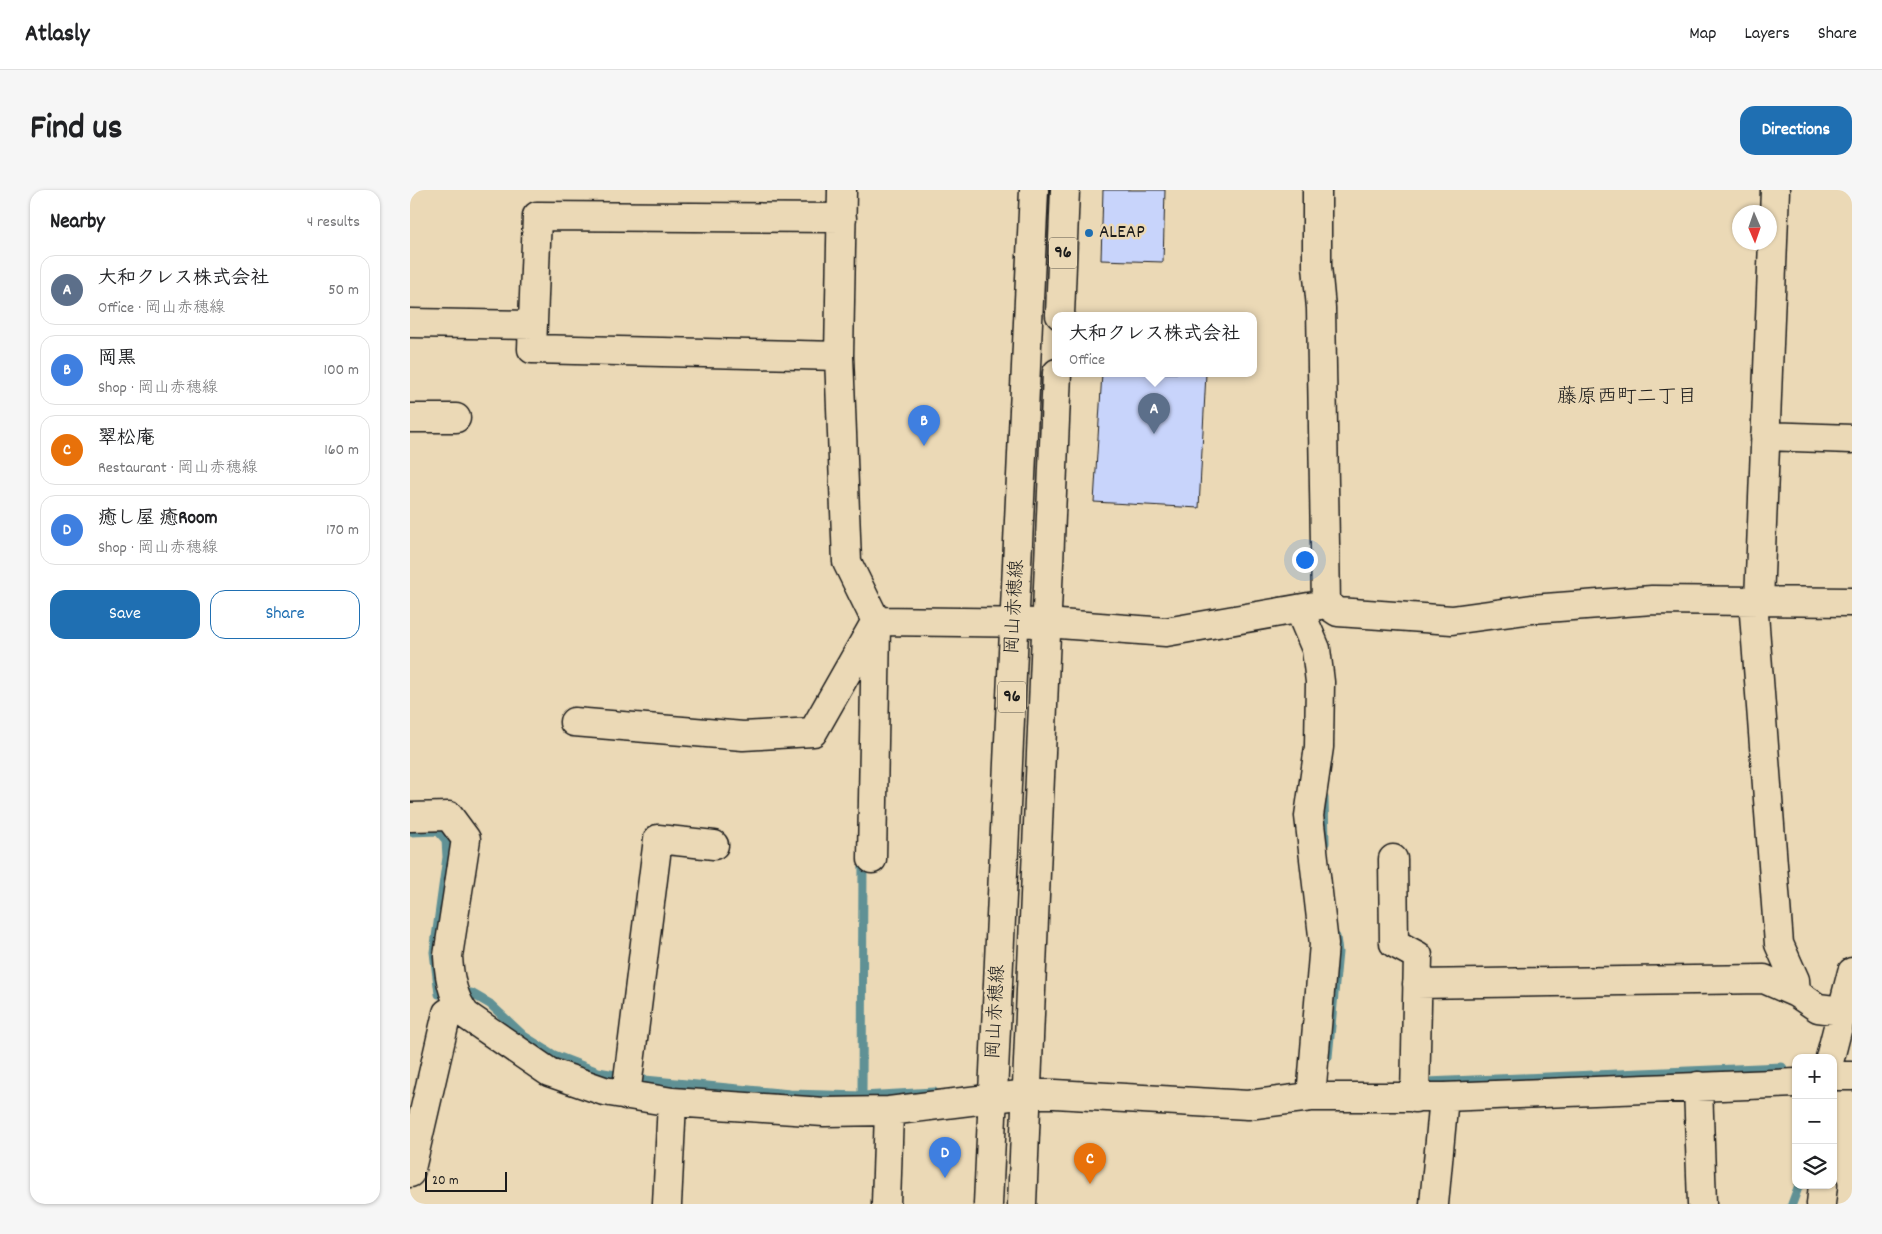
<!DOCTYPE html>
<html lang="en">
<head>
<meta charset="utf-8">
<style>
  :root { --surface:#fff; --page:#f6f6f6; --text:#202124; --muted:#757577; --line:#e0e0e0; --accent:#1f6fb2 }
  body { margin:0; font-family:Dekko,"Klee One",sans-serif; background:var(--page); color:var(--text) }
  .controls { position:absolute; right:15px; bottom:15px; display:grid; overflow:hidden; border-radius:10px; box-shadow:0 1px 4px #0004 }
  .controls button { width:45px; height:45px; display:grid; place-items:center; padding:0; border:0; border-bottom:1px solid var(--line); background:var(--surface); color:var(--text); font:25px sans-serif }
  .compass { position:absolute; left:1322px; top:15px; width:45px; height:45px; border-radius:50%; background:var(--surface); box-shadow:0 1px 4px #0004; rotate:178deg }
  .scale { position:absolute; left:15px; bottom:12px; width:82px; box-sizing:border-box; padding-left:5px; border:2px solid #1c1c1c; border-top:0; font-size:14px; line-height:18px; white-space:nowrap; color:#1c1c1c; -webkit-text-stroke:4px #ebd9b6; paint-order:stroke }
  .you { position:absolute; left:894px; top:369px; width:18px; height:18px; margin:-12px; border:4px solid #fff; border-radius:50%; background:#1a73e8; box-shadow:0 0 0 8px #1a73e833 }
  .badge { display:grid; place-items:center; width:32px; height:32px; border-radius:50%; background:var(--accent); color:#fff; font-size:16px; font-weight:700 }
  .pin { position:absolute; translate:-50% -41px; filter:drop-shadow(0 1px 2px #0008) }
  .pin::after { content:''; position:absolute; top:26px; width:18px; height:15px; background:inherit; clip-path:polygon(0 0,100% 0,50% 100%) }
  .popup { position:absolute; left:642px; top:122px; width:205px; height:65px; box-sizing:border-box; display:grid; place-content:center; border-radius:10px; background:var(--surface); filter:drop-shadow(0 1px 4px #0005); font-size:16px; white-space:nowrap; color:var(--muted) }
  .popup b { font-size:19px; color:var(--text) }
  .popup::after { content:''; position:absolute; left:50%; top:100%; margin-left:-10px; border:10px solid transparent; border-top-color:var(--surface) }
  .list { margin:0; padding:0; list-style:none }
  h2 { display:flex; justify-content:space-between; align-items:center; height:65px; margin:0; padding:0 20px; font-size:21px }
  h2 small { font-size:16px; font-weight:400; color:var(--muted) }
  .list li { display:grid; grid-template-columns:32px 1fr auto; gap:15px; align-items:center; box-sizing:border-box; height:70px; margin:0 10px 10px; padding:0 10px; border:1px solid var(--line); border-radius:15px }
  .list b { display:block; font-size:19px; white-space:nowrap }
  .list p { margin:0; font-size:16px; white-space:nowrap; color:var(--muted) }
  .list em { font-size:16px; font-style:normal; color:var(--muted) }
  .actions { display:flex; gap:10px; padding:15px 20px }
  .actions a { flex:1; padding:11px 0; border:1px solid var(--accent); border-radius:15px; text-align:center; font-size:18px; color:var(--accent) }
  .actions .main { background:var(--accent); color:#fff }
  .icon { flex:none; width:28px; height:28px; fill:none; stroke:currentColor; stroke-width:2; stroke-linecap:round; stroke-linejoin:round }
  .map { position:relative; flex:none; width:1442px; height:1014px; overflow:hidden; border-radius:15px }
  header { display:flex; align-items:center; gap:30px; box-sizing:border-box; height:70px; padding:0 25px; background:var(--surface); border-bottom:1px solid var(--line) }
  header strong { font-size:24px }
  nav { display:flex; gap:28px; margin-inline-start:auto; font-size:18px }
  .intro { display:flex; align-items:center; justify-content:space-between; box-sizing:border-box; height:120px; padding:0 30px }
  h1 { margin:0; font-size:35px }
  .button { padding:12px 22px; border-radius:15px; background:var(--accent); color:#fff; font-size:18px; font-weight:700 }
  main { display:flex; gap:30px; padding:0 30px }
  aside { flex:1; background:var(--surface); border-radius:15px; box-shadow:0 1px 4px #0004 }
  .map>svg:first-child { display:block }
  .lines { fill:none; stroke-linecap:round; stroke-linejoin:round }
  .stream { stroke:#609195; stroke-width:9 }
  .building { fill:#c8d4fb; stroke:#1c1c1c }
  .minor-casing { stroke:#1c1c1c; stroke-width:31 }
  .major-casing { stroke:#1c1c1c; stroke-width:31 }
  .minor { stroke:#ebd9b6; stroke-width:28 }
  .major { stroke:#ebd9b6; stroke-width:28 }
  .poi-dot { fill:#1f6fb2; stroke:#ebd9b6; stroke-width:2 }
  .labels { text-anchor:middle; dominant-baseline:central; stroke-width:5; stroke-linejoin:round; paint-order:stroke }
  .shield { fill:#ebd9b6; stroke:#5a554a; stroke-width:1 }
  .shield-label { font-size:18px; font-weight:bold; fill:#1c1c1c }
  .poi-label { font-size:19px; fill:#1c1c1c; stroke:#ebd9b6; text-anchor:start }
  .street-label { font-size:19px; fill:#1c1c1c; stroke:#ebd9b6 }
  .neighbourhood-label { font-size:20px; fill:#1c1c1c; stroke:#ebd9b6 }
</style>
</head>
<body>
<header>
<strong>Atlasly</strong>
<nav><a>Map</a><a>Layers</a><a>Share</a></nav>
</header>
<div class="intro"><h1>Find us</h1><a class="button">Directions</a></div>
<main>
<aside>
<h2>Nearby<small>4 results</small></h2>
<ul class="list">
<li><span class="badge" style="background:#5c6f8a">A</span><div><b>大和クレス株式会社</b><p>Office · 岡山赤穂線</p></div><em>50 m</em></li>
<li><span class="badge" style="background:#3f7fe0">B</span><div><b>岡黒</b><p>Shop · 岡山赤穂線</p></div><em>100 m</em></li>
<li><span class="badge" style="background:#e8710a">C</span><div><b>翠松庵</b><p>Restaurant · 岡山赤穂線</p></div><em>160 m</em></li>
<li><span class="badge" style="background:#3f7fe0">D</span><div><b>癒し屋 癒Room</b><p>Shop · 岡山赤穂線</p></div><em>170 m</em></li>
</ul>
<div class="actions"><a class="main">Save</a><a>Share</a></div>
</aside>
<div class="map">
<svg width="1442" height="1014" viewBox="0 0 1442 1014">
  <rect width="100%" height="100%" fill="#ebd9b6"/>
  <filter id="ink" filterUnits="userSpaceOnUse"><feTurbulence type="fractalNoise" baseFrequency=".02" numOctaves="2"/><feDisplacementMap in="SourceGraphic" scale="10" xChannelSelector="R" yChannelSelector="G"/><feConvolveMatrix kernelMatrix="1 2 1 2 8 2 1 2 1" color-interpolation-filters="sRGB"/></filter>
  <g filter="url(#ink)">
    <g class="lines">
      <!-- stream -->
      <path class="stream" d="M914,608L915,653
        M0,642L28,641L36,650L37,667L24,762L29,804L61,803L80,814L114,846L144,865L188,882L235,890L380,904L452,906L524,902
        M918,867L928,762L926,747
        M1017,892L1372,877L1380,888
        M452,906L453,668
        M1382,1014L1389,995"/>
    </g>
    <!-- building -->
    <path class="building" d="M693,0H755L753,72L691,70Z
      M692,183H796L789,318L684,312Z"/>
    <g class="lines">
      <!-- minor casing -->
      <g class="minor-casing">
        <path id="minor" d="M432,0L429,166L437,372L466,431L636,433L756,442L916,414L928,422L1042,430L1122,419L1242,410L1442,412
          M907,0V76L911,118L916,414
          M0,133L123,135
          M429,166L122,159L127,26L432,28
          M0,228H46
          M1355,246L1442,249
          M1343,411L1369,754L1385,790L1386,803
          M1349,411L1365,0
          M889,419L906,459L910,492L909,557L899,626L914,754L901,907
          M164,532L333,546L403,542L466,431
          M0,627L39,626L56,649L38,766C39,787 43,809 56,825L139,882L194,901L262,912L414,922L479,921L617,904H645L838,915L901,907H1034L1386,893
          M462,669L466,435
          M983,669L984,753L1008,766L1005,908
          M1007,794L1354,789L1386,803L1408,818L1432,821
          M1420,868L1442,782
          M1423,886H1442
          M1288,896L1292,1014
          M216,905L248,649L304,655
          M0,983L37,823L49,816
          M257,1014L262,912
          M476,1014L479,921
          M1024,1014L1034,907
          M1411,1014L1413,995"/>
      </g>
      <!-- major casing -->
      <g class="major-casing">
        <path id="major" d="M650,125L655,0
          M578,1014L624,0
          M612,1014L647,183"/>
      </g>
      <!-- minor -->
      <use href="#minor" class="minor"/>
      <!-- major -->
      <use href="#major" class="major"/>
    </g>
  </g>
  <!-- markers -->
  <circle class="poi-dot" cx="679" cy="43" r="5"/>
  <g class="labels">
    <!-- shield labels -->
    <g class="shield">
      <rect x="639" y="47.5" width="28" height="31" rx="4"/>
      <rect x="588" y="491.5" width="28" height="31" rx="4"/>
    </g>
    <g class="shield-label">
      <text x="653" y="63">96</text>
      <text x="602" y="507">96</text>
    </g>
    <!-- poi labels -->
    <g class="poi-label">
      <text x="689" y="43">ALEAP</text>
    </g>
    <!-- street labels -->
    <g class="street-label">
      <text transform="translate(606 417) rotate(-87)">岡山赤穂線</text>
      <text transform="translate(587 822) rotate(-87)">岡山赤穂線</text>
    </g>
    <!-- neighbourhood labels -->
    <g class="neighbourhood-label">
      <text x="1217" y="208">藤原西町二丁目</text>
    </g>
  </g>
</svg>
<div class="controls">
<button>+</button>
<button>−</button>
<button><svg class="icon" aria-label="layers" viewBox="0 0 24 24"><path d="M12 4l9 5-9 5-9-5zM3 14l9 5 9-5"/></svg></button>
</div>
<svg class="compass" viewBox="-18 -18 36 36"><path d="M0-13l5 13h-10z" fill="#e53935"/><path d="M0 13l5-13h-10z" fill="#757577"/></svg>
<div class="scale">20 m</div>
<div class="you"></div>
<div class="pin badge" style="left:744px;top:244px;background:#5c6f8a">A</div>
<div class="popup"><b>大和クレス株式会社</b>Office</div>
<div class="pin badge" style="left:514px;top:256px;background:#3f7fe0">B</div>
<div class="pin badge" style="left:680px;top:994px;background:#e8710a">C</div>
<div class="pin badge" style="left:535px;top:988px;background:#3f7fe0">D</div>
</div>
</main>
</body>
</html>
